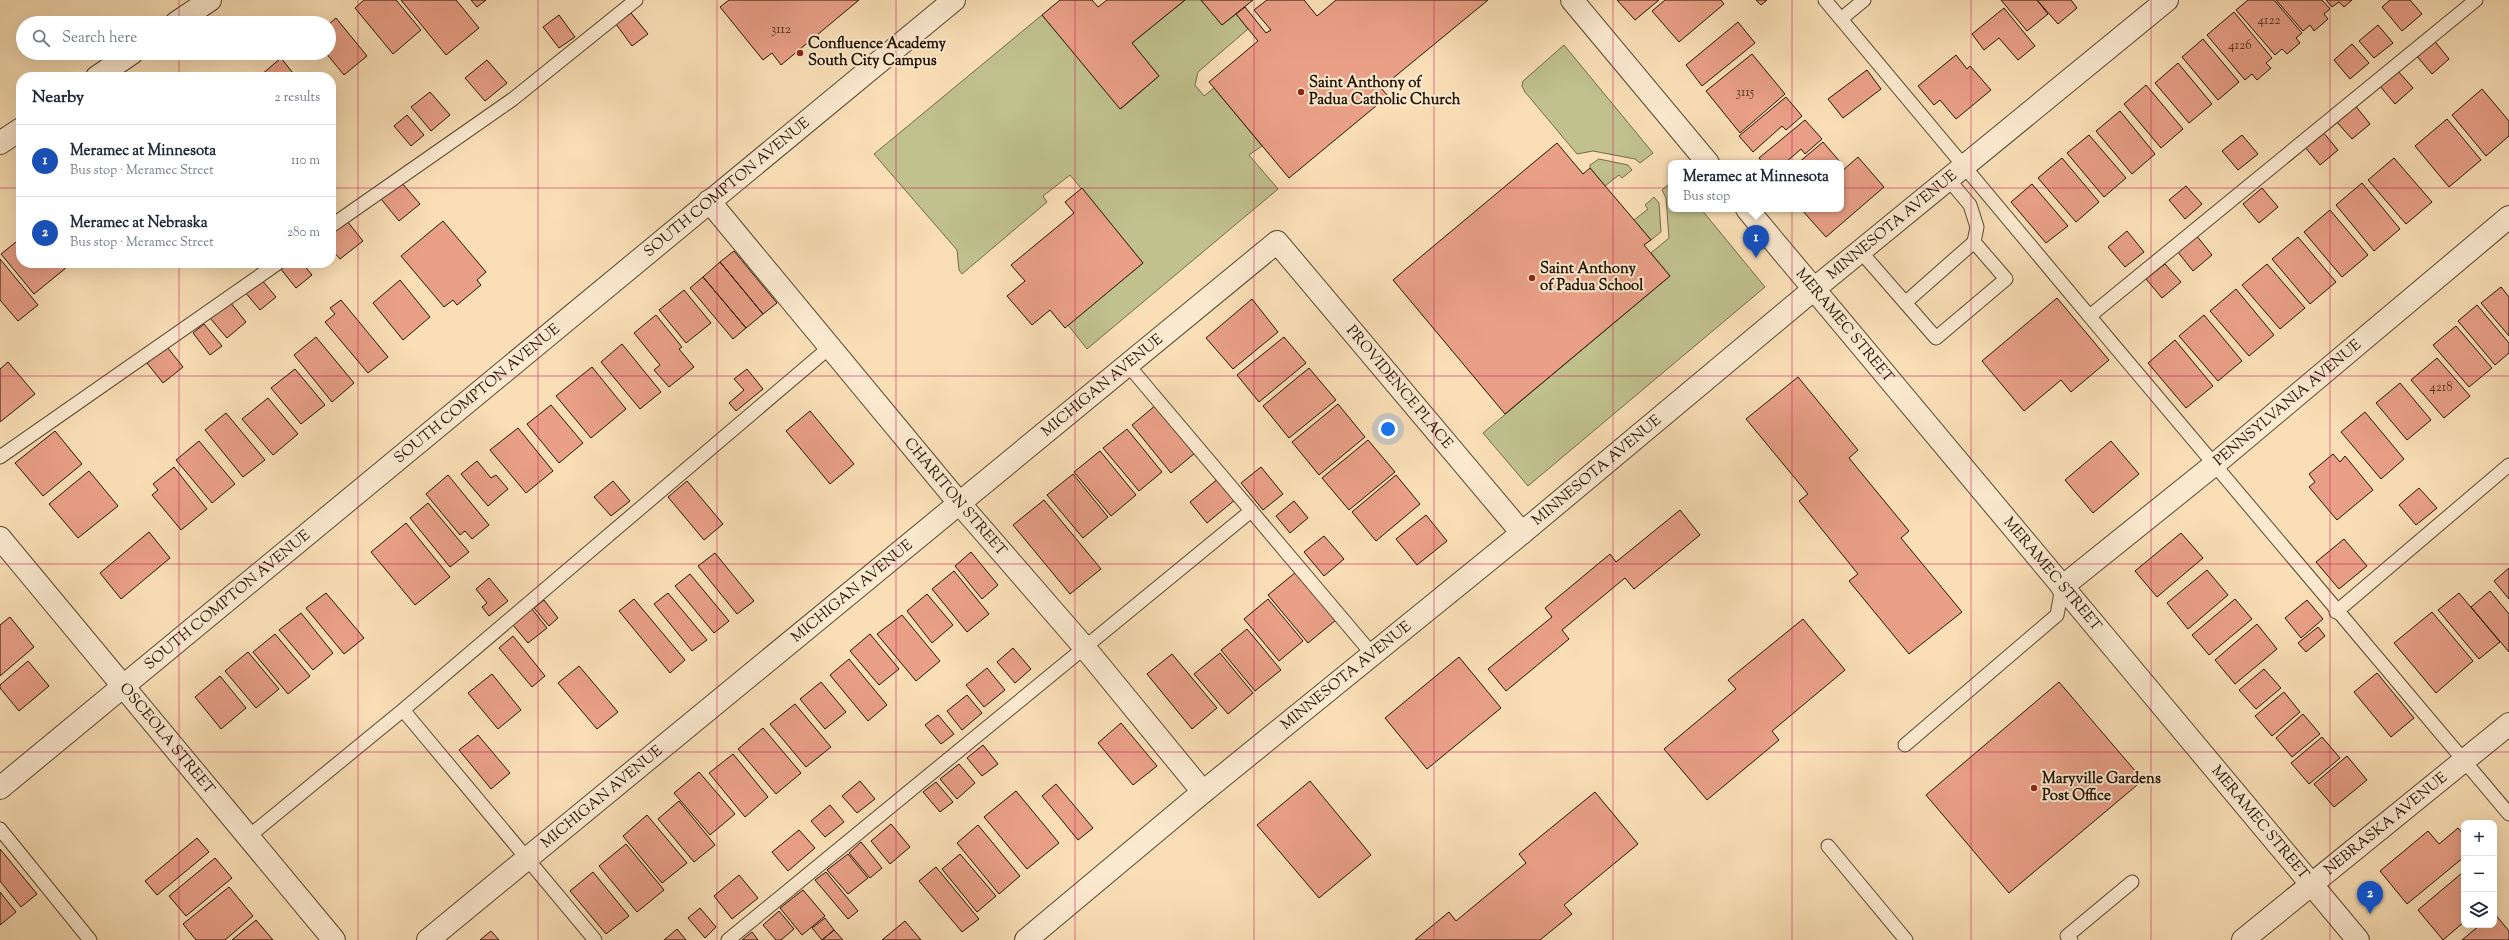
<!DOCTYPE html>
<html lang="en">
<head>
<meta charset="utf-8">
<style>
  :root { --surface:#fff; --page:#f6f6f7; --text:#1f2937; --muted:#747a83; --line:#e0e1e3; --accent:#8f2418 }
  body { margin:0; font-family:"Sorts Mill Goudy",serif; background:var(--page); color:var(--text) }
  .controls { position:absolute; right:12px; bottom:12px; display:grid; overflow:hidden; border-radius:8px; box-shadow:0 4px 16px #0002 }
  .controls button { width:36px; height:36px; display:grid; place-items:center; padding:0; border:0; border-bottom:1px solid var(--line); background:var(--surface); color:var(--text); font:20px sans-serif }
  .you { position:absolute; left:1388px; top:429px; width:14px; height:14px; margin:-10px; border:3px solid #fff; border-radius:50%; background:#1a73e8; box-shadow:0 0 0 6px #1a73e833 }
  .badge { display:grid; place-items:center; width:26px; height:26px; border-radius:50%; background:var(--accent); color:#fff; font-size:13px; font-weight:700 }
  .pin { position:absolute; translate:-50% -33px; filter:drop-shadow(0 1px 2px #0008) }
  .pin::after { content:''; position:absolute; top:21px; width:14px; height:12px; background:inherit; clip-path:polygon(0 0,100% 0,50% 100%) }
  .popup { position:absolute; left:1668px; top:160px; width:176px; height:52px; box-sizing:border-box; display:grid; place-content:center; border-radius:8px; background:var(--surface); filter:drop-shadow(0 1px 3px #0005); font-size:13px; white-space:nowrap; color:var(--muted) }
  .popup b { font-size:15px; color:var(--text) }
  .popup::after { content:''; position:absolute; left:50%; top:100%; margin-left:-8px; border:8px solid transparent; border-top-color:var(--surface) }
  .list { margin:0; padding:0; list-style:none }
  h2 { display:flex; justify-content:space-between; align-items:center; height:52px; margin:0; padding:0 16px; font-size:17px }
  h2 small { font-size:13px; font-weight:400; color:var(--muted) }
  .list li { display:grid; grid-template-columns:26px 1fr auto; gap:12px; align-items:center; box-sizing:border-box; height:72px; padding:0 16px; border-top:1px solid var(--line) }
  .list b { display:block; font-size:15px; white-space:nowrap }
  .list p { margin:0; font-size:13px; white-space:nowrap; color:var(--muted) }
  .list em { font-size:13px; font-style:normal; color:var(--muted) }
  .icon { flex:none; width:22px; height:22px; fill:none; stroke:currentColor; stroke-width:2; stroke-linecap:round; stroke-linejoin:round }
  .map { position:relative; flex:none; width:2509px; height:940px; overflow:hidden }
  .search { position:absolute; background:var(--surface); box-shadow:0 4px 16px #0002; left:16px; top:16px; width:320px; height:44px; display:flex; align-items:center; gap:10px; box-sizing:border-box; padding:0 14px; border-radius:22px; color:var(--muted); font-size:15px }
  .panel { position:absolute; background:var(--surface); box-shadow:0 4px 16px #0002; left:16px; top:72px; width:320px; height:196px; border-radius:16px }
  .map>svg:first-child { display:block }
  .green { fill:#c0c18d; stroke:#726b49 }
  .building { fill:#e9a087; stroke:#231505 }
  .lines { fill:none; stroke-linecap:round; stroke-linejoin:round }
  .service-casing { stroke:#594831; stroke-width:15 }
  .minor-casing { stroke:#594831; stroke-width:24 }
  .tertiary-casing { stroke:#594831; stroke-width:24 }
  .service { stroke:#fcead0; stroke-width:13 }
  .minor { stroke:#fcead0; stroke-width:22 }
  .tertiary { stroke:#fcead0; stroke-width:22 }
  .grid { fill:none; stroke:#c2185b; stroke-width:1; stroke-opacity:0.55 }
  .poi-dot { fill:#8f2418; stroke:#fcead0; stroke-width:1.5 }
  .labels { text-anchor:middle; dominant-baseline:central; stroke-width:4; stroke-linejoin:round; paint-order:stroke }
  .number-label { font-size:13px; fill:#543826 }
  .poi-label { font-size:15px; font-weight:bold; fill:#231505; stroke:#fcead0; text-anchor:start }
  .street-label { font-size:15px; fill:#231505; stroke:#fcead0 }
</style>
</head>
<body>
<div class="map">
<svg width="2509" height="940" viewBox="0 0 2509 940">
  <rect width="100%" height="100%" fill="#fadfb6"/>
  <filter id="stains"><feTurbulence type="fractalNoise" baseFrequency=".005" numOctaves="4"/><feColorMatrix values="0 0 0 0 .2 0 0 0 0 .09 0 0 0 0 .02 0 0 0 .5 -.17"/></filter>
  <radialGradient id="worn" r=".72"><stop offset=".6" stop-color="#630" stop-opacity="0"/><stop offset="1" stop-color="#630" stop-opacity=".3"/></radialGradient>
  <!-- green -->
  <path class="green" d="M1185,0H1201L1222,25L1236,14L1248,29L1198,72L1195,85L1204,96L1214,88L1262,146L1249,155L1278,189L1087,349L1068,325L1143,263L1070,175L1043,196L1047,202L962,274L959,270L957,250L874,154L1042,15L1121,109L1159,76L1132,43Z
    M1564,45L1653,153L1640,163L1635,159L1593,151L1577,154L1525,92L1522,86L1523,81Z
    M1599,159L1628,165L1632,170L1622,178L1619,175L1605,186L1590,168V165Z
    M1671,182V209H1701L1765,287L1528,486L1483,433L1670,276L1651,253L1669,238L1666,198L1662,190Z
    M1654,197L1659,203L1661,232L1651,240L1634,220L1648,209L1645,205Z"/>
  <!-- building -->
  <path class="building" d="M364,0H396L421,30L393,54L355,8Z
    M401,0H456L479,28L446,55Z
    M471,0H486L477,7Z
    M729,0H859L781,65L772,53L763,60L720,7Z
    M1060,0H1092L1098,7L1107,0H1185L1132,43L1159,76L1120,109L1042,15Z
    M1201,0H1253L1222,25Z
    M1267,0H1304L1317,16L1336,0H1488L1381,88L1388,96L1289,178L1209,82L1258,41L1236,14L1245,7L1266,33L1271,30L1254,10Z
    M1617,0H1659L1635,20Z
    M1665,0H1721L1724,4L1679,42L1652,11Z
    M1756,0H1767L1761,5Z
    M2001,0H2037L2048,14L2027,31Z
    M2037,0H2071L2077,8L2058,24Z
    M2248,0H2274L2302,33L2296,38L2300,43L2287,54L2282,49L2275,55L2236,10Z
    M2276,0H2322L2330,9L2324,14L2328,19L2314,31L2310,25L2303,31Z
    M2326,0H2352L2344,7L2339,2L2332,7Z
    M2390,0H2410L2422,14L2402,31L2382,7Z
    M2004,8L2035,46L2018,60L1999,38L1984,50L1972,34Z
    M2234,12L2272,58L2266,63L2271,68L2257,80L2252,74L2245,80L2207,35Z
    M631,13L648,34L632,46L616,24Z
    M559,15L575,37L559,48L543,27Z
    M336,18L367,56L344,75L326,53H329V24Z
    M1738,22L1755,43L1702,86L1686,65Z
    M2378,25L2393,43L2374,58L2359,41Z
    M2203,39L2239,82L2218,100L2182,57Z
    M2433,39L2449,59L2432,74L2415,54Z
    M2352,44L2369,63L2350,79L2334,60Z
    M1752,54L1785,94L1740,133L1706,91Z
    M1956,55L1967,69L1970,66L1991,90L1956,119L1940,100L1934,105L1918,86Z
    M281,58L296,77H263L261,75Z
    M487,60L507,83L485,101L465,78Z
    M2178,63L2212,104L2189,123L2155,83Z
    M1867,70L1881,89L1843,118L1828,99Z
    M2397,70L2413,88L2395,104L2379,85Z
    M2146,85L2183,129L2161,148L2124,104Z
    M2482,89L2509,121V136L2486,156L2452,115Z
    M430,92L450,115L431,131L411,107Z
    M1786,97L1802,116L1786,130L1782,126L1753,152L1739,136Z
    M2354,104L2370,124L2352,139L2335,120Z
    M2120,111L2155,154L2132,174L2096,131Z
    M407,115L424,135L411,146L394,126Z
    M2447,119L2481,160L2449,187L2415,146Z
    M1805,120L1822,139L1805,154L1801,149L1785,163H1763L1759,158Z
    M2322,131L2338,150L2320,165L2304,146Z
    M2089,135L2126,178L2104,197L2067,153Z
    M2242,135L2258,154L2238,170L2222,151Z
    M1823,142L1841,163H1798Z
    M1557,143L1583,174L1590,168L1651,240L1644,245L1670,276L1505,414L1393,280Z
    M1858,157L1884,187L1826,237L1801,209H1841V172Z
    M2062,158L2099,202L2076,222L2038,178Z
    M2394,158L2432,202L2406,224L2368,180Z
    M401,182L420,204L399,221L381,199Z
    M2362,183L2400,229L2374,251L2336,205Z
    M2032,184L2068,226L2046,243L2011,202Z
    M2186,186L2202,204L2185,219L2169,200Z
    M1082,188L1143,263L1065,328L1050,310L1032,325L1007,296L1025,281L1011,265L1074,213L1065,202Z
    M2262,188L2278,207L2259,223L2243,204Z
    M2330,210L2368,255L2342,277L2304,232Z
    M347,221L363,241L340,259L331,249V235Z
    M443,221L486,272L477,280L481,285L457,305L453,300L444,307L401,256Z
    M2127,231L2144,252L2125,267L2108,247Z
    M2196,235L2212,255L2193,271L2177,251Z
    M2298,237L2336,282L2310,304L2272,259Z
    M21,238V263H72L34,294L1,254Z
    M734,251L777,303L763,314L720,262Z
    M0,259L38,305L18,321L0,300Z
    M720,262L763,314L746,328L703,277Z
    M286,263H302L312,275L296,288L280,268Z
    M2165,264L2181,282L2162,298L2146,279Z
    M2267,264L2305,308L2280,329L2242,285Z
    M703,277L746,328L733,339L690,288Z
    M261,279L276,297L260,310L245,292Z
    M400,280L430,317L403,340L373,303Z
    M2501,287L2509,297V336L2481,303Z
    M2236,289L2274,335L2249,356L2210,311Z
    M684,290L711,323L686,343L659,310Z
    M2057,298L2109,360L2071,392L2061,380L2024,411L1982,361Z
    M1252,299L1278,332L1233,369L1206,338Z
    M341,300L388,357L368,373L325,322L335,314L330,308Z
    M230,302L246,322L227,338L210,318Z
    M2477,305L2509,343V353L2495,365L2458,321Z
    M656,315L682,347L679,349L694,367L669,387L654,370L660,365L634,333Z
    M2204,315L2242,361L2218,381L2179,336Z
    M204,324L222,346L210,355L193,333Z
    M2456,326L2492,368L2469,387L2433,345Z
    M316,337L354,383L332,402L294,355Z
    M1284,337L1306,363L1259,402L1237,375Z
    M2175,340L2213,386L2186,408L2148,363Z
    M622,344L661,392L640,409L601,362Z
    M167,347L183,367L163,383L147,363Z
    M2437,358L2470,396L2444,418L2411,380Z
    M8,362L35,394L0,422V369Z
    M592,367L626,409L591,438L556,396Z
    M1309,368L1336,400L1289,438L1263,406Z
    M295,369L325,405L301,424L271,388Z
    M747,369L763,389L736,411L729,403L744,390L734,379Z
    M1798,377L1858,450L1849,458L1909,531L1901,538L1962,612L1909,654L1849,581L1858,574L1799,501L1808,494L1746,419Z
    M2400,383L2431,420L2407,440L2376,403Z
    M268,398L298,434L273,455L242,419Z
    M1338,404L1365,437L1319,475L1292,442Z
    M551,405L583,443L559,463L527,424Z
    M1156,405L1195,453L1171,473L1132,425Z
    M810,411L854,464L830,484L786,431Z
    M2365,412L2404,459L2381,479L2341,432Z
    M226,413L265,460L243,477L205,430Z
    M518,428L553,471L526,493L490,450Z
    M1127,429L1162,472L1139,491L1103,448Z
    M55,431L82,464L43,496L15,463Z
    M1368,440L1395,472L1349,510L1322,478Z
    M199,441L235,484L212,503L176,460Z
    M2111,441L2139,474L2093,513L2065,480Z
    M1100,451L1136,495L1111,516L1074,472Z
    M2333,454L2340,462L2345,456L2373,490L2337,520L2309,487L2315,482L2309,474Z
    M477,461L491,478L496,475L508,489L488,506L461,474Z
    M174,467L207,509L181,530L152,495L158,490L153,484Z
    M1261,467L1283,494L1263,510L1241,483Z
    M89,471L118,506L78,538L49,504Z
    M1073,474L1108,517L1083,538L1047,495Z
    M448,475L489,525L472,539L465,531L460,535L426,494Z
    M1396,475L1420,504L1376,541L1352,512Z
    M1219,478L1236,499L1207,523L1190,502Z
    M613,481L630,501L611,516L594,497Z
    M687,481L723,524L704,540L668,497Z
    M2419,488L2437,508L2416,525L2399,505Z
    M1044,500L1101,569L1070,594L1013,525Z
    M1294,501L1308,518L1290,533L1276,516Z
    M428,503L469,552L450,567L410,518Z
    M1680,510L1700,535L1634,589L1625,578L1562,630L1569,639L1506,691L1488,669L1552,617L1545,608L1610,554L1616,562Z
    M1426,515L1447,541L1417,565L1396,539Z
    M406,523L450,577L415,605L371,552Z
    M149,532L170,558L121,599L100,573Z
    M2181,533L2203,558L2157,597L2135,571Z
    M1324,536L1344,559L1324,576L1304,552Z
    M2344,539L2367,566L2339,589L2316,562Z
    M971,552L998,585L982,599L955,566Z
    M715,553L754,601L737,614L698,566Z
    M2509,568V599L2494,581Z
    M2207,570L2228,595L2188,629L2167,603Z
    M954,571L989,614L967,632L932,589Z
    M1296,572L1336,620L1308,643L1268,595Z
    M690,574L729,621L714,633L675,586Z
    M489,578L508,601L489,616L482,607L487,603L476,589Z
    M2490,591L2509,614V652L2471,607Z
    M326,593L364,638L344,654L306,608Z
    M668,593L707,640L692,651L654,604Z
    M2459,593L2500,642L2479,659L2438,610Z
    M927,594L953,625L932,643L907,611Z
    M634,599L685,660L670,673L619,611Z
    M1268,599L1303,641L1279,661L1244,619Z
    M2235,599L2252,619L2209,655L2192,635Z
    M544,600L558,618L549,626L534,608Z
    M2307,600L2323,619L2301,638L2285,618Z
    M532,609L547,628L528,643L513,625Z
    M2432,612L2473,661L2436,693L2394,643Z
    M301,613L333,653L313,670L279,630Z
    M902,615L940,661L916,681L877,634Z
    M10,617L34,647L0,676V625Z
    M1803,619L1845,670L1772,731L1779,740L1707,800L1664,749L1736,689L1728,680Z
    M2257,624L2277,649L2235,684L2215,660Z
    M2318,627L2325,636L2306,652L2298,643Z
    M1247,629L1281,670L1255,691L1221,650Z
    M275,634L310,676L288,694L253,652Z
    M870,634L899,669L879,685L850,651Z
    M513,636L545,676L532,687L499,648Z
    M1013,648L1031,669L1015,683L997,662Z
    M248,652L279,689L256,708L225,671Z
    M1220,653L1253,693L1228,714L1194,674Z
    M1172,654L1217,708L1192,729L1147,674Z
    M1459,657L1501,708L1427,769L1385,718Z
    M849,659L887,705L868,721L830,675Z
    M28,661L49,686L19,711L0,688V685Z
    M579,666L618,712L597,729L558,683Z
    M987,668L1005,690L984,707L966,685Z
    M2264,669L2281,688L2256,709L2239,690Z
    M2377,673L2414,718L2391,737L2354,692Z
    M492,674L521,710L498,729L468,693Z
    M220,676L246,708L221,729L195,697Z
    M821,682L846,712L825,729L800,699Z
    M2059,682L2143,780L2009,893L1926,795Z
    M2284,692L2300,712L2272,736L2255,716Z
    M967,695L982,713L962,730L947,711Z
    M795,704L831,747L806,767L770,724Z
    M2303,714L2320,734L2292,757L2276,738Z
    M938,715L954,734L941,744L925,725Z
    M1121,723L1157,766L1133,785L1098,743Z
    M763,728L801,773L776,794L738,749Z
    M478,735L510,773L491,789L459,750Z
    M2322,737L2340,758L2309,784L2291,763Z
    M983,745L998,764L982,776L967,758Z
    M733,754L768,797L745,817L709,773Z
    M2347,756L2367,780L2334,807L2314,784Z
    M959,764L975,783L957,799L940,779Z
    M699,772L735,814L710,835L674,793Z
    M860,781L875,799L857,813L842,796Z
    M1310,781L1371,855L1319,898L1257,825Z
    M936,782L953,802L940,812L923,792Z
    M1056,784L1093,828L1078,840L1042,796Z
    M1016,791L1059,843L1027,869L984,817Z
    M1595,792L1638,844L1564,905L1572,914L1540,940H1415L1449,912L1456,921L1526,863L1519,854Z
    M679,801L715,845L694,862L658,819Z
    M830,805L844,822L825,837L811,821Z
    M647,815L687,863L662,883L623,836Z
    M891,824L910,847L890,864L871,841Z
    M978,825L1020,876L999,894L957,843Z
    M2458,828L2464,835V857L2407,904L2380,871L2428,831L2439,844Z
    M799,830L815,848L788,871L772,852Z
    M197,838L209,852L157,895L145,881Z
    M861,842L882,868L870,878L849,853Z
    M626,844L664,890L637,912L599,866Z
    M0,849L37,894L21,907L0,881Z
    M848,854L868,878L848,894L827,870Z
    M960,854L996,896L977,912L942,869Z
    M215,858L232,878L186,916L169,896Z
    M936,867L979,919L962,932L919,881Z
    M593,872L629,916L606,934L570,891Z
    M826,872L858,911L848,919L815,880Z
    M2462,873L2464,876V922L2443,940L2418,910Z
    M739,875L758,898L732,919L714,896Z
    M229,887L253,916L225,940H196L183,924Z
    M803,890L825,916L802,935L780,908Z
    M0,892L16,912L0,925Z
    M700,908L716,927L705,938L688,918Z
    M779,911L794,929L781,940H776L763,925Z
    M2494,913L2509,931V940H2462L2480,925H2494Z
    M825,918L834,930L822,940L812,928Z
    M256,920L273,940H232Z
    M905,921L921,940H882Z
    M677,929L686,940H664Z
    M834,930L843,940H822Z
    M491,931L499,940H480Z
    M752,932L758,940H742Z"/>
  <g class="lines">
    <!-- service casing -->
    <g class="service-casing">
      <path id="service" d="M1825,0C2052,272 2280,544 2509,814
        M1841,19L1864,0
        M331,226L513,99L636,0
        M1861,252L1936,338L2006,279L1974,242
        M1906,302L1974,242L1977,227L1970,205L1949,180
        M2091,315L2476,0
        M1128,365L1373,655
        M0,457L278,263
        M2336,612L2509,465
        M403,710L595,940
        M1905,745L2057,615L2062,587
        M0,829L90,940
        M248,837L403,710L830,347
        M1828,846L1906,940
        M728,940L1251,511
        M2071,940L2067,936L2132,882"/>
    </g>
    <!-- minor casing -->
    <g class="minor-casing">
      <g id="minor">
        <path id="s1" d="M709,201L960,504L1085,648L1203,792"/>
        <path id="s2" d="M0,538L334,940"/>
        <path id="s3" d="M2062,587L2215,464L2509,217"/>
        <path id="s4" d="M0,788L954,0"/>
        <path id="s5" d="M428,940L1277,242L1522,533"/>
        <path id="s6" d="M1026,940L1203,792L1522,533L1814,289L2167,0"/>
        <path id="s7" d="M2243,940L2509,724"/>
      </g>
    </g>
    <!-- tertiary casing -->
    <g class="tertiary-casing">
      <g id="tertiary">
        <path d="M1572,0L1708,163"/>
        <path d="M176,23L210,0"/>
        <path d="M97,77L132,53"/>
        <path d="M0,143L21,129"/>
        <path id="s8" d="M1747,209L2358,940"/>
      </g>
    </g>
    <!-- service -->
    <use href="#service" class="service"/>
    <!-- minor -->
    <use href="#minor" class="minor"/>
    <!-- tertiary -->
    <use href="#tertiary" class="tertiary"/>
  </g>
  <!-- grid -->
  <path class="grid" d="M179,0V23M358,0V940M538,0V940M717,0V940M896,0V940M1075,0V940M1254,0V940M1434,0V940M1613,0V940M1792,0V940M1971,0V940M2151,0V940M2330,0V940M179,53V77M0,188H21M331,188H2509M179,263V940M0,376H2509M0,564H2509M0,752H2509"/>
  <!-- markers -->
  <g class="poi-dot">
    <circle cx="800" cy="53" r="4"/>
    <circle cx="1301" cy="92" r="4"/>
    <circle cx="1532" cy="278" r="4"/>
    <circle cx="2034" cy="788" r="4"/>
  </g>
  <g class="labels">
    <!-- number labels -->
    <g class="number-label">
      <text x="2269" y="21">4122</text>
      <text x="781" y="30">3112</text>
      <text x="2240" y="46">4126</text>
      <text x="1745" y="93">3115</text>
      <text x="2441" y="388">4218</text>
    </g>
    <!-- poi labels -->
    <g class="poi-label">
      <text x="808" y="44">Confluence Academy<tspan x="808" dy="17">South City Campus</tspan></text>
      <text x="1309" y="83">Saint Anthony of<tspan x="1309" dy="17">Padua Catholic Church</tspan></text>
      <text x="1540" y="269">Saint Anthony<tspan x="1540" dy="17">of Padua School</tspan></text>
      <text x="2042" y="779">Maryville Gardens<tspan x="2042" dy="17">Post Office</tspan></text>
    </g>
    <!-- street labels -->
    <g class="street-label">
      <text stroke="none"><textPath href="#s4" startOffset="943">SOUTH COMPTON AVENUE</textPath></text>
      <text stroke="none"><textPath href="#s6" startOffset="1123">MINNESOTA AVENUE</textPath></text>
      <text stroke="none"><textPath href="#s8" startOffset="152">MERAMEC STREET</textPath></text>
      <text stroke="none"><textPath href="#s5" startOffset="873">MICHIGAN AVENUE</textPath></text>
      <text stroke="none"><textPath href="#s5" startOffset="1289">PROVIDENCE PLACE</textPath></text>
      <text stroke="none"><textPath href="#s4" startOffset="619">SOUTH COMPTON AVENUE</textPath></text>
      <text stroke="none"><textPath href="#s3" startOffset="291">PENNSYLVANIA AVENUE</textPath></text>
      <text stroke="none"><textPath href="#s6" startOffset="739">MINNESOTA AVENUE</textPath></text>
      <text stroke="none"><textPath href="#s1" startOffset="385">CHARITON STREET</textPath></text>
      <text stroke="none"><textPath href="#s8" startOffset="476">MERAMEC STREET</textPath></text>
      <text stroke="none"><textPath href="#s5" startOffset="549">MICHIGAN AVENUE</textPath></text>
      <text stroke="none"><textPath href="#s4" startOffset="295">SOUTH COMPTON AVENUE</textPath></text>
      <text stroke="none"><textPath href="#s6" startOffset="415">MINNESOTA AVENUE</textPath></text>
      <text stroke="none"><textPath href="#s2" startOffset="261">OSCEOLA STREET</textPath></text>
      <text stroke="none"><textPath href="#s5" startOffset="225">MICHIGAN AVENUE</textPath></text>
      <text stroke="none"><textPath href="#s8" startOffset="800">MERAMEC STREET</textPath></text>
      <text stroke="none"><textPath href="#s7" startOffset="184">NEBRASKA AVENUE</textPath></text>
    </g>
  </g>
  <rect width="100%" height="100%" filter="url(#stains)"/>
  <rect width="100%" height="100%" fill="url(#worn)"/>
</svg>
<div class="controls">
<button>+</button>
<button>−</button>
<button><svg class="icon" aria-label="layers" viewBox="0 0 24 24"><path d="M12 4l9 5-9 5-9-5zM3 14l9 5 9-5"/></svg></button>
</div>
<div class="you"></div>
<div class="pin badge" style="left:1756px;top:258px;background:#1a4fb4">1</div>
<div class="popup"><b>Meramec at Minnesota</b>Bus stop</div>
<div class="pin badge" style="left:2370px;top:914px;background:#1a4fb4">2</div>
<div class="search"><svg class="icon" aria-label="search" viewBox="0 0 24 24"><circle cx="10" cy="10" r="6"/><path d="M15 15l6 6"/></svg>Search here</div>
<section class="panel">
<h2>Nearby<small>2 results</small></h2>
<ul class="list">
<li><span class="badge" style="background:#1a4fb4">1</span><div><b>Meramec at Minnesota</b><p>Bus stop · Meramec Street</p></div><em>110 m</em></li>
<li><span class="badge" style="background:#1a4fb4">2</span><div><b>Meramec at Nebraska</b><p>Bus stop · Meramec Street</p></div><em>280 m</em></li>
</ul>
</section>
</div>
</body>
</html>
